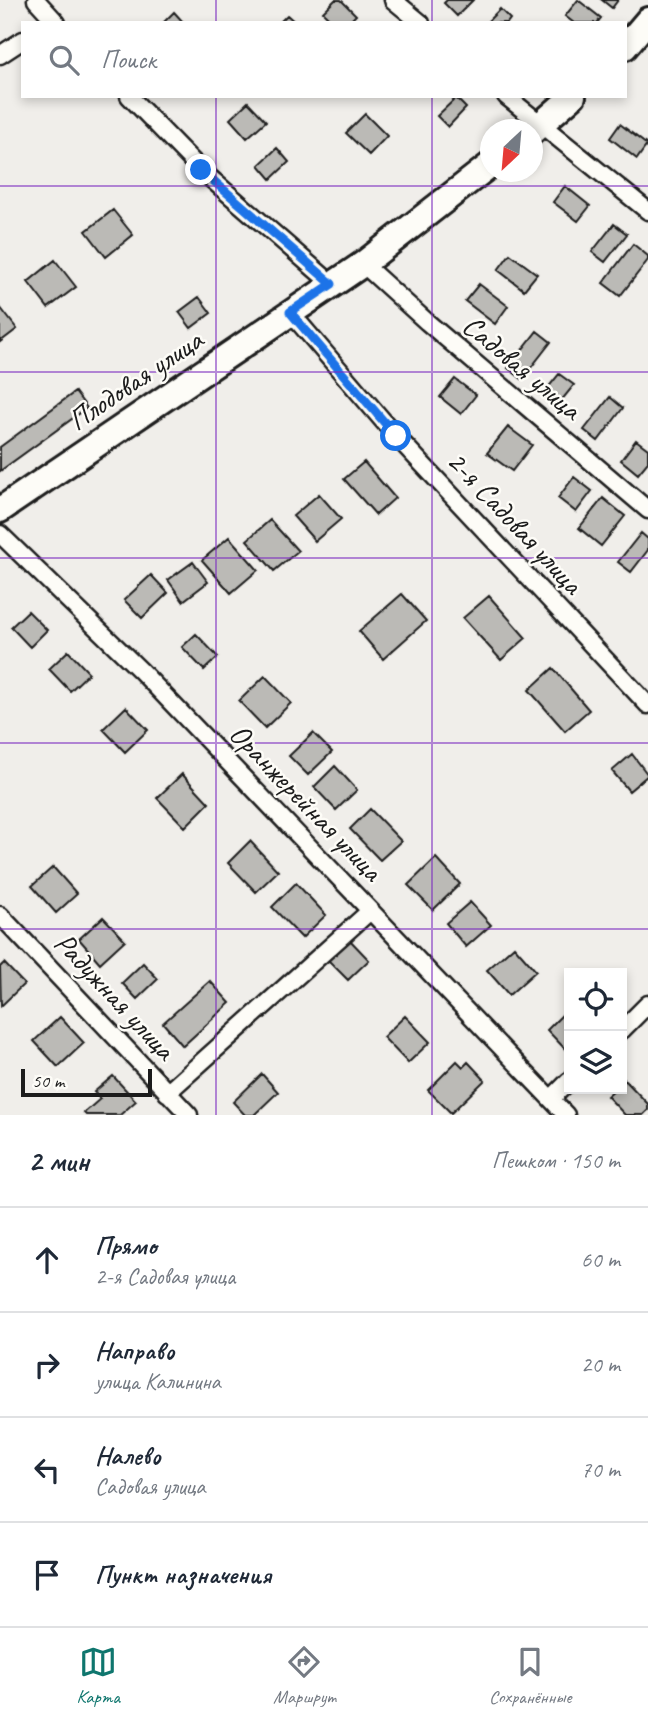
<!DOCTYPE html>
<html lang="ru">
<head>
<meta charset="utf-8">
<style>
  :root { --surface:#fff; --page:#f6f6f7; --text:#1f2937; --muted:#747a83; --line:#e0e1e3; --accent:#0f766e }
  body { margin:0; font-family:Caveat,sans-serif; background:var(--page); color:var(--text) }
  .controls { position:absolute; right:21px; bottom:21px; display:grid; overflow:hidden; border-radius:0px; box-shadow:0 4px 10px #0003 }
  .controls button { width:63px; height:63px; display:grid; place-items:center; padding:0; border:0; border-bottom:2px solid var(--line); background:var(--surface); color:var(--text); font:35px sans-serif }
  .compass { position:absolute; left:480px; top:119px; width:63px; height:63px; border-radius:50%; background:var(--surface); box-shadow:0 4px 10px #0003; rotate:206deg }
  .scale { position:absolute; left:21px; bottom:18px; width:131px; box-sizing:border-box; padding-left:7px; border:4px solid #1c1c1c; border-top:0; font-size:19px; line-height:24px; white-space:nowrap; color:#1c1c1c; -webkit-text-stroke:5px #fdfcf7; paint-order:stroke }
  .stop { position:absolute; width:21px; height:21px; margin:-16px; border:5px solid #1a73e8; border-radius:50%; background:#fff }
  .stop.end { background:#1a73e8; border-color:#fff; box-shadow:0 2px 7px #0008 }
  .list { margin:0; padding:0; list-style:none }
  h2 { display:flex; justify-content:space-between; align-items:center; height:91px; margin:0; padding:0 28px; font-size:30px }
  h2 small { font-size:23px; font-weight:400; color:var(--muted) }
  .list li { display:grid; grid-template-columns:46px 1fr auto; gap:21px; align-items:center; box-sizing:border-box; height:105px; padding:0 28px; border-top:2px solid var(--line) }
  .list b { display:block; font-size:26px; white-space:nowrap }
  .list p { margin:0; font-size:23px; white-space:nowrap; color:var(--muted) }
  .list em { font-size:23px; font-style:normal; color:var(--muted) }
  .icon { flex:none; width:38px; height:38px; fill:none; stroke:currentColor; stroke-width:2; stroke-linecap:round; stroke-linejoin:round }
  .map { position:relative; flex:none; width:648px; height:1115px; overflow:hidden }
  .search { position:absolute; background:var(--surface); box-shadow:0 4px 10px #0003; left:21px; right:21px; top:21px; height:77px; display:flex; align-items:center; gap:18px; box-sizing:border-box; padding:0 24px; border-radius:0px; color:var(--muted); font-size:26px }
  .sheet { height:511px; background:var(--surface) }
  nav { display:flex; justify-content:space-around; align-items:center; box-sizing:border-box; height:98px; border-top:2px solid var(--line); background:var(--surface); font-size:19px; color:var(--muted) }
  nav a { display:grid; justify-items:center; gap:4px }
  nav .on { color:var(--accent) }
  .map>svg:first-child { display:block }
  .building { fill:#bbbab6; stroke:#1c1c1c; stroke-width:2 }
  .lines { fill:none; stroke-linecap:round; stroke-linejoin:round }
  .street-casing { stroke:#1c1c1c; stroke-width:21 }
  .primary-casing { stroke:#1c1c1c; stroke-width:30 }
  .street { stroke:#fdfcf7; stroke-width:16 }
  .primary { stroke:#fdfcf7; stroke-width:24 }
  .route { stroke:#1a73e8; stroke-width:9 }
  .grid { fill:none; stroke:#7b2cbf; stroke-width:2; stroke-opacity:0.55 }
  .labels { text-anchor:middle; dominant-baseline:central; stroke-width:5; stroke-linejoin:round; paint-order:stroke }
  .street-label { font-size:30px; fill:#1c1c1c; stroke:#fdfcf7 }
</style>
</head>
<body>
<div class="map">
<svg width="648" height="1115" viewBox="0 0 648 1115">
  <rect width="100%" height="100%" fill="#f0eeea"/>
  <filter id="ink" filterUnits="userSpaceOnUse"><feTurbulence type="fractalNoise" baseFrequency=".0143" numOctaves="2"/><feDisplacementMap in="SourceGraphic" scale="14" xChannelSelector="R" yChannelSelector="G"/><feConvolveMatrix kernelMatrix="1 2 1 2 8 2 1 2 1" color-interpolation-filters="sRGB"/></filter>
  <g filter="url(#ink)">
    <!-- building -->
    <path class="building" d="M335,0H341L356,15L348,23H334L323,12Z
      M447,0H473L457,16L444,3Z
      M578,0L601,18L597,23H574L565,16Z
      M602,0H618L612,8Z
      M500,9L510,19L507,23H486Z
      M174,12L184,23H163Z
      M287,15L296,23H279Z
      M456,98L466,108L448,127L437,116Z
      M248,102L266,121L247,138L230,119Z
      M365,114L387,136L369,155L346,133Z
      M620,124L647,145L637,159L610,138Z
      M277,148L289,162L271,179L259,165Z
      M565,186L590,206L578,221L553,202Z
      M113,210L133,235L106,257L86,231Z
      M614,224L627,234L605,262L592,252Z
      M633,244L648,256V260L620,296L603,283Z
      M510,254L537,274L524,290L498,270Z
      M55,260L76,287L48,308L28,282Z
      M479,284L508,306L495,324L465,301Z
      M199,297L211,313L191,328L179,312Z
      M0,307L17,329L0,342Z
      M537,331L551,342L522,379L508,368Z
      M559,374L574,385L557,406L542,395Z
      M455,379L476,395L461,414L440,397Z
      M75,392L87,408L0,471V447Z
      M610,397L623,408L598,441L584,430Z
      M508,427L532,445L512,471L487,453Z
      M636,440L648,449V462L638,474L621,460Z
      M364,462L395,498L376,515L344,479Z
      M574,477L592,491L576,512L558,498Z
      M319,494L341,519L315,541L293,516Z
      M603,498L625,516L601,546L579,528Z
      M270,520L298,551L274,571L247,540Z
      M641,533L648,539V550L631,572L618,562Z
      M229,537L258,570L231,593L202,560Z
      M193,562L208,582L183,601L168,580Z
      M151,575L168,593L142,618L124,600Z
      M402,594L426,621L383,659L359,631Z
      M489,596L526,638L501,660L463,618Z
      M28,611L47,630L30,647L11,627Z
      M196,634L218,657L204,670L182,647Z
      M68,651L89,673L70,691L49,669Z
      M553,668L589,710L565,731L529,690Z
      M265,676L291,703L265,728L239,701Z
      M126,707L148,730L125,752L103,729Z
      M313,733L332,752L308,775L289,756Z
      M632,754L648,775L629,791L612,771Z
      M335,766L357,790L336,810L314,787Z
      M182,774L209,803L185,827L157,798Z
      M370,809L401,841L380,860L350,829Z
      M250,841L278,871L256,892L228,863Z
      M436,858L460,884L433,910L408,885Z
      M53,867L77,894L56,913L32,886Z
      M296,883L326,915L302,938L272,907Z
      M470,902L491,925L466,947L446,923Z
      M103,917L125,940L100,963L79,939Z
      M348,938L369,960L348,980L327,959Z
      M514,946L536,971L509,995L487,970Z
      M4,963L24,984L1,1006L0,967Z
      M143,963L158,979L137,999L122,983Z
      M210,981L230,1003L183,1046L163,1023Z
      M569,1008V1049L567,1051L547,1030Z
      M405,1016L430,1042L408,1063L383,1037Z
      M60,1017L84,1043L58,1067L34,1041Z
      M457,1061L463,1067L468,1062L485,1080L451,1113L428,1090Z
      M262,1074L278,1092L254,1115H245L233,1102Z
      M113,1076L136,1101L120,1115H86L84,1113L100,1099L94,1092Z
      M624,1079L648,1104V1110L643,1115H625L607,1096L615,1089H622Z"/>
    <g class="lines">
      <!-- street casing -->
      <g class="street-casing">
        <path id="street" d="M36,0L57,23
          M393,0L421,23
          M0,55L23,40
          M129,96L201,170L332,284
          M506,96L648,211
          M363,264L427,322L648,510
          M290,312L396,436L648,705
          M0,534L141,671L566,1115
          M0,915L189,1115
          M622,1030L648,1004
          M167,1093L370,911
          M551,1099L569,1081"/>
      </g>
      <!-- primary casing -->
      <g class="primary-casing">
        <path id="primary" d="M625,47L648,20
          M532,132L573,96
          M0,510L363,264L490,165"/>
      </g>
      <!-- street -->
      <use href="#street" class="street"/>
      <!-- primary -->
      <use href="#primary" class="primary"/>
    </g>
  </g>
  <g class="lines" filter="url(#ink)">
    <!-- route -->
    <path class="route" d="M201,170L332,284L290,312L396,436"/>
  </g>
  <!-- grid -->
  <path class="grid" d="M216,0V23M432,0V23M216,96V1115M432,96V1115M0,186H648M0,372H648M0,558H648M0,743H648M0,929H648"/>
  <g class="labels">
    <!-- street labels -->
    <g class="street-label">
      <text transform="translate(522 367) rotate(40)">Садовая улица</text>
      <text transform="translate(135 380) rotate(-34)">Плодовая улица</text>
      <text transform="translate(515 522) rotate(47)">2-я Садовая улица</text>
      <text transform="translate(306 802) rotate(46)">Оранжерейная улица</text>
      <text transform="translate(115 996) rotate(47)">Радужная улица</text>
    </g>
  </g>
</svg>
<div class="controls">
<button><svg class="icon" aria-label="locate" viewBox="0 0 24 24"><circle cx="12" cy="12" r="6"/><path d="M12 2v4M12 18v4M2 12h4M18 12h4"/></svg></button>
<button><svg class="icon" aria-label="layers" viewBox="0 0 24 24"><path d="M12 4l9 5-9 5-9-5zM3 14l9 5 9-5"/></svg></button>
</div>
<svg class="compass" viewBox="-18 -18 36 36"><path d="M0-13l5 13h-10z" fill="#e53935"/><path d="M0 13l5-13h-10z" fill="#747a83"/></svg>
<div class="scale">50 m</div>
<div class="stop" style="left:396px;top:436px"></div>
<div class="stop end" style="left:201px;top:170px"></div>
<div class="search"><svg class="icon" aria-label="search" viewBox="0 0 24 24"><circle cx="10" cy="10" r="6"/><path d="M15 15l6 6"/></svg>Поиск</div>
</div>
<section class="sheet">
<h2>2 мин<small>Пешком · 150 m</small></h2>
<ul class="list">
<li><svg class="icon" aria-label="ahead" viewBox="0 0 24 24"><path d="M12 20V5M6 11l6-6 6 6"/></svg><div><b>Прямо</b><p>2-я Садовая улица</p></div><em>60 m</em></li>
<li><svg class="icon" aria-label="right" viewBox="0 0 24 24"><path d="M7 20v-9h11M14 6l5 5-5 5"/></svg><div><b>Направо</b><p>улица Калинина</p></div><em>20 m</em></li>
<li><svg class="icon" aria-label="left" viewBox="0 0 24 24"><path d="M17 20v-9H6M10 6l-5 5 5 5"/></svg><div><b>Налево</b><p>Садовая улица</p></div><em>70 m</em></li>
<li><svg class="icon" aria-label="arrive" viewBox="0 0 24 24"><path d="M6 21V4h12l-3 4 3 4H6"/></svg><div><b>Пункт назначения</b></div></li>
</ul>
</section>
<nav>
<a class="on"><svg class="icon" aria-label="map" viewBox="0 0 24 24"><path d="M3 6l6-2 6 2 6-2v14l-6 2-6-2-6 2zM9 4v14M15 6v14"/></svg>Карта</a>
<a><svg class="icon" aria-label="directions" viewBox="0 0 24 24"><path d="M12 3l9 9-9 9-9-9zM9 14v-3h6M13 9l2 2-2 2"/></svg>Маршрут</a>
<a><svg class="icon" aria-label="saved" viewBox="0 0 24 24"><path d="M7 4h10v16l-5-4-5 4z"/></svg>Сохранённые</a>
</nav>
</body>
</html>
